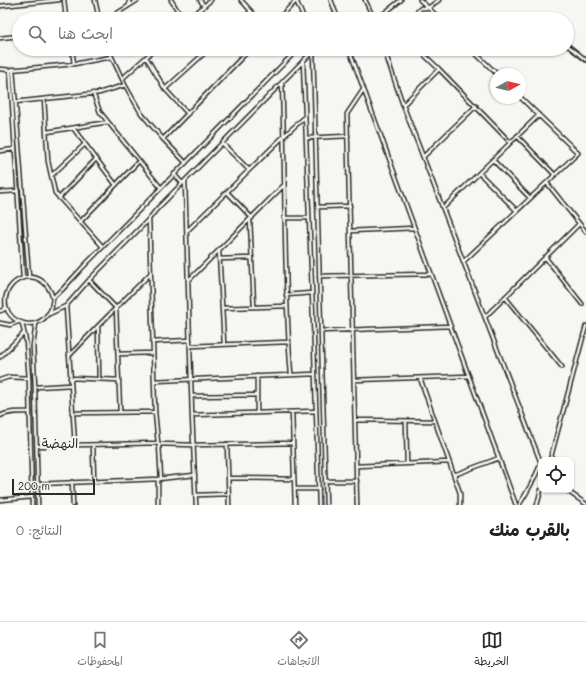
<!DOCTYPE html>
<html lang="ar">
<head>
<meta charset="utf-8">
<style>
  :root { --surface:#fff; --page:#f2f2f2; --text:#202124; --muted:#757577; --line:#e0e0e0; --accent:#2b2b2b }
  body { margin:0; font-family:Mali,"Playpen Sans Arabic",sans-serif; background:var(--page); color:var(--text); direction:rtl }
  .controls { position:absolute; right:12px; bottom:12px; display:grid; overflow:hidden; border-radius:8px; box-shadow:0 1px 3px #0004 }
  .controls button { width:36px; height:36px; display:grid; place-items:center; padding:0; border:0; border-bottom:1px solid var(--line); background:var(--surface); color:var(--text); font:20px sans-serif }
  .compass { position:absolute; left:490px; top:68px; width:36px; height:36px; border-radius:50%; background:var(--surface); box-shadow:0 1px 3px #0004; rotate:82deg }
  .scale { position:absolute; left:12px; bottom:10px; width:83px; box-sizing:border-box; padding-left:4px; border:2px solid #2b2b2b; border-top:0; font-size:11px; line-height:14px; white-space:nowrap; color:#2b2b2b; -webkit-text-stroke:3px #f6f6f2; paint-order:stroke }
  .list { margin:0; padding:0; list-style:none }
  h2 { display:flex; justify-content:space-between; align-items:center; height:52px; margin:0; padding:0 16px; font-size:17px }
  h2 small { font-size:13px; font-weight:400; color:var(--muted) }
  .icon { flex:none; width:22px; height:22px; fill:none; stroke:currentColor; stroke-width:2; stroke-linecap:round; stroke-linejoin:round }
  .map { position:relative; flex:none; width:586px; height:505px; overflow:hidden; direction:ltr }
  .search { position:absolute; background:var(--surface); box-shadow:0 1px 3px #0004; left:12px; right:12px; top:12px; height:44px; display:flex; align-items:center; gap:10px; box-sizing:border-box; padding:0 14px; border-radius:22px; color:var(--muted); font-size:15px }
  .sheet { height:116px; background:var(--surface) }
  nav { display:flex; justify-content:space-around; align-items:center; box-sizing:border-box; height:56px; border-top:1px solid var(--line); background:var(--surface); font-size:11px; color:var(--muted) }
  nav a { display:grid; justify-items:center; gap:2px }
  nav .on { color:var(--accent) }
  .map>svg:first-child { display:block }
  .lines { fill:none; stroke-linecap:round; stroke-linejoin:round }
  .minor-casing { stroke:#2b2b2b; stroke-width:5.5 }
  .minor { stroke:#f6f6f2; stroke-width:2.5 }
  .labels { text-anchor:middle; dominant-baseline:central; stroke-width:4; stroke-linejoin:round; paint-order:stroke }
  .neighbourhood-label { font-size:13px; fill:#2b2b2b; stroke:#f6f6f2 }
</style>
</head>
<body>
<div class="map">
<svg width="586" height="505" viewBox="0 0 586 505">
  <rect width="100%" height="100%" fill="#f6f6f2"/>
  <filter id="ink" filterUnits="userSpaceOnUse"><feTurbulence type="fractalNoise" baseFrequency=".025" numOctaves="2"/><feDisplacementMap in="SourceGraphic" scale="8" xChannelSelector="R" yChannelSelector="G"/><feConvolveMatrix kernelMatrix="1 2 1 2 8 2 1 2 1" color-interpolation-filters="sRGB"/></filter>
  <g filter="url(#ink)">
    <g class="lines">
      <!-- minor casing -->
      <g class="minor-casing">
        <path id="minor" d="M64,0L66,19
          M95,0L99,19
          M129,0V5
          M171,0L183,19
          M200,0L204,6
          M241,0L258,19
          M296,0L304,19
          M331,0L338,19
          M365,0L374,19
          M420,0L440,19
          M0,6L59,0
          M536,18V19
          M108,19L138,0
          M189,19L211,0
          M243,19L251,11
          M278,19L296,1
          M325,19L332,17L342,19
          M377,19L401,0
          M410,19L421,8H428L439,0
          M0,38L19,36
          M567,45L586,60
          M72,49L74,64
          M108,49L125,85L141,113L163,139L186,163
          M349,49L516,505
          M384,49L403,105L541,463
          M418,49L439,69L510,142
          M471,49L497,74
          M313,51L326,505
          M146,57L165,89L188,114
          M303,61L314,343L319,505
          M0,69L10,70L74,64L111,57
          M13,69L29,277
          M10,70L23,278
          M123,78L155,49
          M282,83C286,180 283,277 291,374
          M165,89L209,49
          M93,93L100,112L161,188
          M44,99L48,161L55,193L103,247
          M15,102L99,93L125,85
          M403,105L439,69
          M73,128L116,185
          M47,132L108,122
          M517,136L555,175
          M306,138L348,136
          M163,139L250,49
          M222,143L249,170
          M0,151L15,149
          M423,157L476,106
          M493,160L530,198
          M479,173L517,211
          M174,174L182,183
          M52,175L85,144
          M185,181L192,415L196,505
          M547,183L586,232
          M0,192L17,191
          M227,192L252,218
          M59,198L96,159
          M318,207L350,206
          M443,208L539,115
          M284,218H309
          M149,219L155,412L158,443
          M250,220L254,306
          M80,222L139,161
          M187,231L284,136L305,117
          M350,231L414,228
          M219,251L224,344
          M545,257L582,304
          M219,259L252,258
          M463,262L578,153L520,97
          M319,276L431,274
          M89,280L116,308L120,412
          M188,281L283,186
          M286,295L312,293
          M505,297L562,367
          M53,299C44,262 0,277 6,307C12,325 36,330 47,315C50,312 52,308 52,304C53,302 52,301 53,298C55,295 59,292 62,290C69,282 76,275 83,267L298,49
          M66,306L75,445
          M222,308L286,306
          M0,311L3,310L6,307
          M49,314L66,306L89,280L149,219L156,210L315,49
          M485,317L579,224
          M0,323L10,325L18,322
          M22,323L26,341L29,378L32,505
          M36,323L33,346L35,387L38,505
          M98,326L99,379
          M321,331L450,326
          M152,342L190,340
          M191,346L288,342
          M118,354L153,353
          M69,356L98,326L150,274
          M0,357L24,333
          M257,376V413
          M70,378L119,380
          M420,378L460,493V505
          M0,380L9,377L29,378
          M354,380L469,376
          M154,381L315,374
          M35,387L71,385
          M192,396L257,395
          M292,412L295,505
          M72,413L155,412
          M192,415L316,411
          M0,416C9,411 20,412 30,412
          M355,420L435,421
          M406,421L407,464
          M159,444L161,479
          M227,444L229,505
          M93,445L94,482
          M37,446L158,443L159,444L193,445L293,443
          M550,460L586,326
          M356,466L449,462
          M454,475L499,458
          M228,478L294,479
          M158,479V505
          M325,481H357
          M72,482L73,505
          M37,484L158,479L195,475
          M295,489H319
          M566,490L586,504
          M196,495L229,494
          M0,500L32,497
          M357,505L347,114L363,90
          M519,505C528,491 535,478 541,463
          M537,505L541,490"/>
      </g>
      <!-- minor -->
      <use href="#minor" class="minor"/>
    </g>
  </g>
  <g class="labels">
    <!-- neighbourhood labels -->
    <g class="neighbourhood-label">
      <text x="60" y="442">النهضة</text>
    </g>
  </g>
</svg>
<div class="controls">
<button><svg class="icon" aria-label="locate" viewBox="0 0 24 24"><circle cx="12" cy="12" r="6"/><path d="M12 2v4M12 18v4M2 12h4M18 12h4"/></svg></button>
</div>
<svg class="compass" viewBox="-18 -18 36 36"><path d="M0-13l5 13h-10z" fill="#e53935"/><path d="M0 13l5-13h-10z" fill="#757577"/></svg>
<div class="scale">200 m</div>
<div class="search"><svg class="icon" aria-label="search" viewBox="0 0 24 24"><circle cx="10" cy="10" r="6"/><path d="M15 15l6 6"/></svg>ابحث هنا</div>
</div>
<section class="sheet">
<h2>بالقرب منك<small>النتائج: 0</small></h2>
<ul class="list">
</ul>
</section>
<nav>
<a class="on"><svg class="icon" aria-label="map" viewBox="0 0 24 24"><path d="M3 6l6-2 6 2 6-2v14l-6 2-6-2-6 2zM9 4v14M15 6v14"/></svg>الخريطة</a>
<a><svg class="icon" aria-label="directions" viewBox="0 0 24 24"><path d="M12 3l9 9-9 9-9-9zM9 14v-3h6M13 9l2 2-2 2"/></svg>الاتجاهات</a>
<a><svg class="icon" aria-label="saved" viewBox="0 0 24 24"><path d="M7 4h10v16l-5-4-5 4z"/></svg>المحفوظات</a>
</nav>
</body>
</html>
